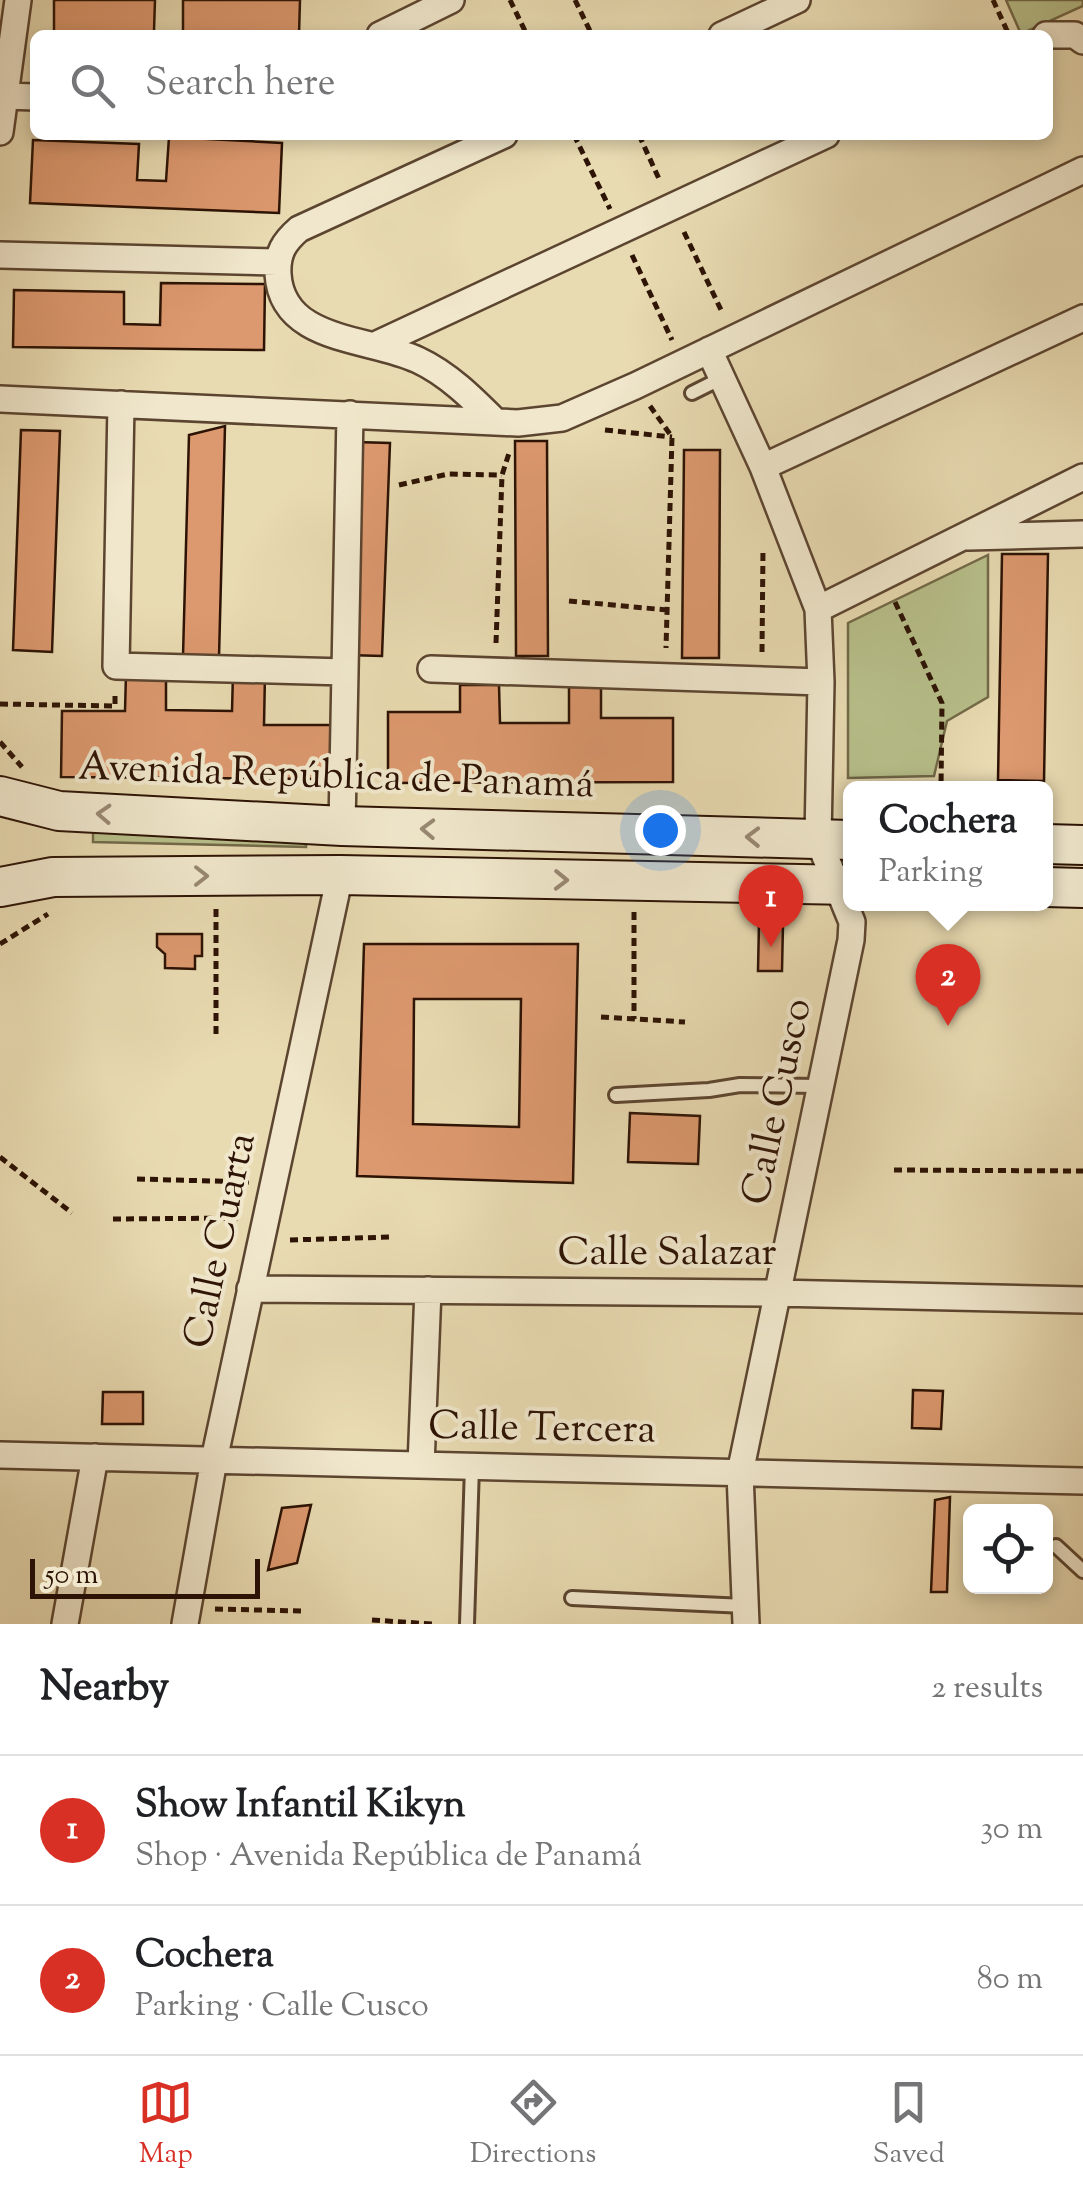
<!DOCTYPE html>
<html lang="en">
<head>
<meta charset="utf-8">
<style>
  :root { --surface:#fff; --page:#f2f2f2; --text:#202124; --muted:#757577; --line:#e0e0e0; --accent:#d93025 }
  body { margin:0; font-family:"Sorts Mill Goudy",serif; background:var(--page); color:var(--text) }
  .controls { position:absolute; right:30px; bottom:30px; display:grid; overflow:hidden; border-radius:15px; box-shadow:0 5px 15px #0003 }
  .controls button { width:90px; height:90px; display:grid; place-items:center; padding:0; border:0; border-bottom:2px solid var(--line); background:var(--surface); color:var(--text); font:50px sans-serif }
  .scale { position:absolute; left:30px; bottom:25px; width:230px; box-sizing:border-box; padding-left:10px; border:5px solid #2d1305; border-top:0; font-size:28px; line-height:35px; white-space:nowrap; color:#2d1305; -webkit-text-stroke:8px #f0e7cc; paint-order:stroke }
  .you { position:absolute; left:660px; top:830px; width:35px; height:35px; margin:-25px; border:8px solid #fff; border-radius:50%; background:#1a73e8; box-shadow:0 0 0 15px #1a73e833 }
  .badge { display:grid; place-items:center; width:65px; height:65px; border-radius:50%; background:var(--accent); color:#fff; font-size:32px; font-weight:700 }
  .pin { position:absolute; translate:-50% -82px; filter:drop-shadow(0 2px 5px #0008) }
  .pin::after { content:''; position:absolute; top:52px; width:35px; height:30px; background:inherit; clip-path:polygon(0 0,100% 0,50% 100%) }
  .popup { position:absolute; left:843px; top:781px; width:210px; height:130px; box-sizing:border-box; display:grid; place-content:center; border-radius:15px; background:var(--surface); filter:drop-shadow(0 2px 8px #0005); font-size:32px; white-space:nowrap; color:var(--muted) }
  .popup b { font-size:38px; color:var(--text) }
  .popup::after { content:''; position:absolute; left:50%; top:100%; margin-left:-20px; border:20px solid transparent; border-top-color:var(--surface) }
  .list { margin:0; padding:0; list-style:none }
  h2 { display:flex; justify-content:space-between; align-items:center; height:130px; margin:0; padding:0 40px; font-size:42px }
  h2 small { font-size:32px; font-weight:400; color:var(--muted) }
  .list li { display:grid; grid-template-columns:65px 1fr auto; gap:30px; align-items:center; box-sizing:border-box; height:150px; padding:0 40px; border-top:2px solid var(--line) }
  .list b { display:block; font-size:38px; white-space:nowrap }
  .list p { margin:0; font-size:32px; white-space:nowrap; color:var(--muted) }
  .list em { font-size:32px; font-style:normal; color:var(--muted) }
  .icon { flex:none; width:55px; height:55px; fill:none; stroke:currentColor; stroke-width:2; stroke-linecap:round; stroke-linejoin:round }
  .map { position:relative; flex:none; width:1083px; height:1624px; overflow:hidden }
  .search { position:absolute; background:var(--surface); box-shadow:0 5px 15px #0003; left:30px; right:30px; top:30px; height:110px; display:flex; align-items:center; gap:25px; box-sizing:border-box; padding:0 35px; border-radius:15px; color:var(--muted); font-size:38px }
  .sheet { height:430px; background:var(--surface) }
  nav { display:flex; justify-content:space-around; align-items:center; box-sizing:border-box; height:140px; border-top:2px solid var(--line); background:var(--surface); font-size:28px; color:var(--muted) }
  nav a { display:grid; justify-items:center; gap:5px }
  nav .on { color:var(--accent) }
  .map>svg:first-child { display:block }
  .green { fill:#b7bf8a; stroke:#726948; stroke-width:2.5 }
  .building { fill:#dc986e; stroke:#2d1305; stroke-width:2.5; fill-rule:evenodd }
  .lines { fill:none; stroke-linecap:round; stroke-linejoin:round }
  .lane-casing { stroke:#5c4530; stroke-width:18 }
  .street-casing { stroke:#5c4530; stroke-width:30 }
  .secondary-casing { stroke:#2d1305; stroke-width:42 }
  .path { stroke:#2d1305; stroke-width:5; stroke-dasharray:8 5; stroke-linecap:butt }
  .lane { stroke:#f0e7cc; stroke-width:12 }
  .street { stroke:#f0e7cc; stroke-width:25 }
  .secondary { stroke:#f0e7cc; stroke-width:38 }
  .oneway { stroke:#988872 }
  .labels { text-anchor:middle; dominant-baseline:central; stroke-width:8; stroke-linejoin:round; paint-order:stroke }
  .street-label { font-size:40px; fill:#2d1305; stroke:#f0e7cc }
</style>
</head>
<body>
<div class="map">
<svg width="1083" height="1624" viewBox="0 0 1083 1624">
  <rect width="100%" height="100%" fill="#e8dab1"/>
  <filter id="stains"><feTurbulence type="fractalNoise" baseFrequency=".002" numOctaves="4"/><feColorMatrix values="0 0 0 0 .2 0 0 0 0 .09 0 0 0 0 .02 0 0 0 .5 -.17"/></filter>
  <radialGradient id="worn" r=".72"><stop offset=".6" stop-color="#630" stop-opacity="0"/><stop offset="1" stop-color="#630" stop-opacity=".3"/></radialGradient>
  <!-- green -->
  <path class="green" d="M1006,0H1083V6L1021,34Z
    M988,555V697L947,721L934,776L848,778V623Z
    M93,821L306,825V847L93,842Z"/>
  <!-- building -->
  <path class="building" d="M54,0H155L154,31L183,32V0H300L299,35H54Z
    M169,137L282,143L279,213L30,203L33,140L139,144L137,180L166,181Z
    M161,283L265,284L264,350L13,347L14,290L124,292V324L160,325Z
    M225,426L219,657L183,656L189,435Z
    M21,430L60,431L52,652L13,650Z
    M515,441H547L548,656H516Z
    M355,442L390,443L382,656L347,655Z
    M684,450H720L719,658H682Z
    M1002,554H1048L1044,781L998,780Z
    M126,674L166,675V710L232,711L233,674H265L264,725H336L335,779L61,777L62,711H125Z
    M460,685H499L500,723H569V687H601V718H673V782L388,783V712H460Z
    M759,923L783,924L782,971H758Z
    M157,934H202V956H195V969L165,968V954L157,947Z
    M364,944H578L573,1183L357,1176ZM414,999H521L519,1127L413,1124Z
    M630,1113L700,1116L698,1164L628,1162Z
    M913,1390L943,1391L941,1429L912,1428Z
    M103,1392H143V1424H102Z
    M950,1497L947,1592H931L935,1500Z
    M311,1505L297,1563L268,1570L282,1508Z"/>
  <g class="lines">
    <!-- lane casing -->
    <g class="lane-casing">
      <path id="lane" d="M692,393L722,378
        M616,1095L709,1090L740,1085L820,1086
        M1056,1546L1083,1571
        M572,1598L745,1606
        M467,1624L472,1466"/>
    </g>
    <!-- street casing -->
    <g class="street-casing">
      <path id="street" d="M380,35L451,0
        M722,35L797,0
        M1046,35H1075L1083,41
        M6,96L35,97
        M0,132L18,0
        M0,255L277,262
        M375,345L826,135
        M709,350L763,467L818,609L1083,477
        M0,399L518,423L562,418L635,386L1083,170
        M121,404L116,666L345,672
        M496,422C472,398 448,374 418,360C370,337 282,343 278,274C277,253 284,242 299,229L504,135
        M763,467L1083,318
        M968,537L1083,534
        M431,669L821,682
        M342,826L350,414
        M250,1289L776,1293L1083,1300
        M0,1455L1083,1481
        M421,1465L428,1290
        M65,1624L95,1457
        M185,1624L214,1460L340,875
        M746,1624L740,1473L851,940L852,922L818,839L821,682L818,609"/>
    </g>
    <!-- secondary casing -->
    <g class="secondary-casing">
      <path id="secondary" d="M0,796L59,811L342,826L850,840
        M1046,844L1083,845
        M0,887L53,877L340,875L850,885
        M1046,887L1083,888"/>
    </g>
    <!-- path -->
    <path class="path" d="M510,0L527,35
      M575,0L592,35
      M993,0L1009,35
      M574,135L610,209
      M639,135L660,181
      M684,232L722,312
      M632,255L672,340
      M650,406L672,437L666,648
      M605,430L672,437
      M399,485L448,474L502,475
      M569,601L667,610
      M895,602L942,703L941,788
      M496,643L502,475L510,450
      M762,652L763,548
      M0,704L115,706V694
      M0,742L22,767
      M634,912V1019
      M0,944L48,914
      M601,1017L685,1022
      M216,1034V907
      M0,1157L72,1213
      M894,1170L1083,1171
      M137,1179L249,1182
      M113,1219L240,1218
      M290,1240L392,1237
      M215,1609L302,1611
      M372,1620L432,1624"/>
    <!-- lane -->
    <use href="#lane" class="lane"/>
    <!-- street -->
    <use href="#street" class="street"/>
    <!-- secondary -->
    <use href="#secondary" class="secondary"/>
  </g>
  <!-- one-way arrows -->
  <defs><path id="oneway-chevron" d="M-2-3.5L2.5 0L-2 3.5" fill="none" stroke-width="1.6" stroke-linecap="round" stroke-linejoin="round" transform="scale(2.5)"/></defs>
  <g class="oneway">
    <use href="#oneway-chevron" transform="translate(104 814) rotate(-177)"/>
    <use href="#oneway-chevron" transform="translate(428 829) rotate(-178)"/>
    <use href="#oneway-chevron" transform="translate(753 837) rotate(-179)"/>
    <use href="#oneway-chevron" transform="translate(201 876)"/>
    <use href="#oneway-chevron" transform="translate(561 880) rotate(1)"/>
  </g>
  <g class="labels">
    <!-- street labels -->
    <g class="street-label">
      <text transform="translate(336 778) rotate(2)">Avenida República de Panamá</text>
      <text transform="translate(779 1102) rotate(-78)">Calle Cusco</text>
      <text transform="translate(222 1241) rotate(-78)">Calle Cuarta</text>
      <text x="667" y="1254">Calle Salazar</text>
      <text transform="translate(542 1430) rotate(1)">Calle Tercera</text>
    </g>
  </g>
  <rect width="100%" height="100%" filter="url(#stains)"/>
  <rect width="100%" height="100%" fill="url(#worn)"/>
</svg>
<div class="controls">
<button><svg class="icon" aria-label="locate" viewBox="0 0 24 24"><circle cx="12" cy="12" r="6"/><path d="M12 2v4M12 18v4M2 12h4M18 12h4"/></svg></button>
</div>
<div class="scale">50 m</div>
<div class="you"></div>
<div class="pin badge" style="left:771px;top:947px">1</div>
<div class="pin badge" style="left:948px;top:1026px">2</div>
<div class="popup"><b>Cochera</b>Parking</div>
<div class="search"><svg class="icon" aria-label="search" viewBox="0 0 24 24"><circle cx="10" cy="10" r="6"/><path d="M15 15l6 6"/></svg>Search here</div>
</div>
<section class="sheet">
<h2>Nearby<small>2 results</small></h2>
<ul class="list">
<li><span class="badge">1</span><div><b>Show Infantil Kikyn</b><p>Shop · Avenida República de Panamá</p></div><em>30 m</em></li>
<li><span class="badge">2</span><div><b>Cochera</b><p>Parking · Calle Cusco</p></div><em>80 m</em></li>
</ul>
</section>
<nav>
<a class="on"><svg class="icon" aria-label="map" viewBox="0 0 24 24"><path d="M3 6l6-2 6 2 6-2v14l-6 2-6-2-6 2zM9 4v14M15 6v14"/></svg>Map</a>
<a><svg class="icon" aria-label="directions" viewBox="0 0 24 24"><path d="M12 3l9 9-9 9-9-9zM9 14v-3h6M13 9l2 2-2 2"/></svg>Directions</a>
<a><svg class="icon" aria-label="saved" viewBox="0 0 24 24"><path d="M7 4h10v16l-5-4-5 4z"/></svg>Saved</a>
</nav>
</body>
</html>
